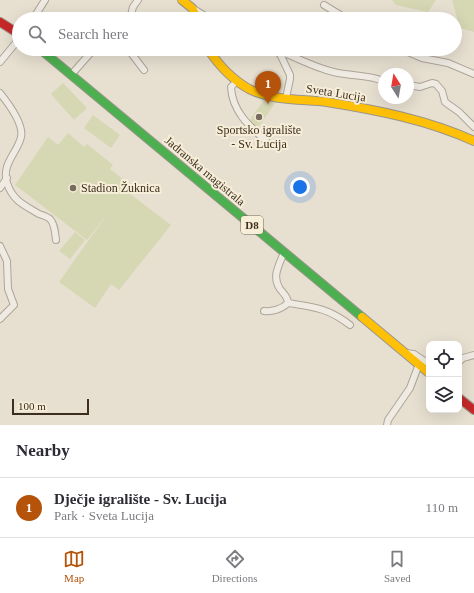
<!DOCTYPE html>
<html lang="en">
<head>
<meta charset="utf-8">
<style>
  :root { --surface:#fff; --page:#f7f7f7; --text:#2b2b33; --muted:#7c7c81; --line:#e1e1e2; --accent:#b45309 }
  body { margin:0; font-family:Georgia,serif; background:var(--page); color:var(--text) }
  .controls { position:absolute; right:12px; bottom:12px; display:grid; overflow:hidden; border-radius:8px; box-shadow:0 4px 16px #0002 }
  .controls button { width:36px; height:36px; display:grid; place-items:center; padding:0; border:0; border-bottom:1px solid var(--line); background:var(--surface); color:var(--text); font:20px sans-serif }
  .compass { position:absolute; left:378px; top:68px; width:36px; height:36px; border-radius:50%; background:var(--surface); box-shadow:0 4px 16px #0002; rotate:349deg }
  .scale { position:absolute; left:12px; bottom:10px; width:77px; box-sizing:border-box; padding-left:4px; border:2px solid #3d2e20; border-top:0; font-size:11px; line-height:14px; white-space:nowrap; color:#3d2e20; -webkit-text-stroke:3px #f7eed8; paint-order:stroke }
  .you { position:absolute; left:300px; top:187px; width:14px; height:14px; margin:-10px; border:3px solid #fff; border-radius:50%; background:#1a73e8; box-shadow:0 0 0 6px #1a73e833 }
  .badge { display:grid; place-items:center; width:26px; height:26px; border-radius:50%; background:var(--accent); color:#fff; font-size:13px; font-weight:700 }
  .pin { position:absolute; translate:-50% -33px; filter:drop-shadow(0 1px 2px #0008) }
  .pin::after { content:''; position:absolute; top:21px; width:14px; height:12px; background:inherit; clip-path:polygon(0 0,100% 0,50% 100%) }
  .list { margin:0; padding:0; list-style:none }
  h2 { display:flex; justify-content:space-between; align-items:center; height:52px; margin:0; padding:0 16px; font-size:17px }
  h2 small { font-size:13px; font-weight:400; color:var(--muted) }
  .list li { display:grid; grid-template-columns:26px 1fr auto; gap:12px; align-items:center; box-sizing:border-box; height:60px; padding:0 16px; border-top:1px solid var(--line) }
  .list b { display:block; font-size:15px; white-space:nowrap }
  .list p { margin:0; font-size:13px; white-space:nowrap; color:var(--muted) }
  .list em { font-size:13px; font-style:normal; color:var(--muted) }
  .icon { flex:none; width:22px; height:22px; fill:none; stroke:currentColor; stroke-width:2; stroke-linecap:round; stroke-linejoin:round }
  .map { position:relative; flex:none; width:474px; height:425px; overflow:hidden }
  .search { position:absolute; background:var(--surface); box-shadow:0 4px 16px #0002; left:12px; right:12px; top:12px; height:44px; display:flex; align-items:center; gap:10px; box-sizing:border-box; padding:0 14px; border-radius:22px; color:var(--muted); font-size:15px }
  .sheet { height:112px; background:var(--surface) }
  nav { display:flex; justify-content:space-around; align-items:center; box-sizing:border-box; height:56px; border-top:1px solid var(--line); background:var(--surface); font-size:11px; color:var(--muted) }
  nav a { display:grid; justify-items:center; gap:2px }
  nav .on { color:var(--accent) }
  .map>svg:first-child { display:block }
  .green { fill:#d6d7b3 }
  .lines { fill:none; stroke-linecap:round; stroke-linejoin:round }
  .street-casing { stroke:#ada599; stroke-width:8 }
  .fast-casing { stroke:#9c958a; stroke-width:10 }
  .slow-casing { stroke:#9c958a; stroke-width:10 }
  .jam-casing { stroke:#9c958a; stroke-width:10 }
  .street { stroke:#efebe3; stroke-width:6 }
  .fast { stroke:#4caf50; stroke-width:8 }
  .slow { stroke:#ffc107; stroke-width:8 }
  .jam { stroke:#c62828; stroke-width:8 }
  .poi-dot { fill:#786c5e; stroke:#f7eed8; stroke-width:1.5 }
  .labels { text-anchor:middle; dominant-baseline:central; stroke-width:4; stroke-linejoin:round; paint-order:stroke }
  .shield { fill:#f7eed8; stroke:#756857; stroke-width:1 }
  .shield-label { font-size:11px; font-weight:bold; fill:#3d2e20 }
  .street-label { font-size:12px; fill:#3d2e20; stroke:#f7eed8 }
  .poi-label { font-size:12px; fill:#3d2e20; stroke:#f7eed8 }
</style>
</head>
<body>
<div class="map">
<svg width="474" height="425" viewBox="0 0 474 425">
  <rect width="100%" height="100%" fill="#e7e0d1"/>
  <!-- green -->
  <path class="green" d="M392,0H436L428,12L396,5Z
    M452,0H474V32L460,28Z
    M63,83L87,108L74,120L51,94Z
    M266,97L276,100V102L257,129L249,121Z
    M93,115L120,135L111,148L84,128Z
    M68,133L84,147L87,144L113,165L110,169L129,184L125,190L171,225L119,290L111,284L95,308L59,282L108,213L87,240L15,185L48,137L58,145Z
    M75,232L85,240L70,259L59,251Z"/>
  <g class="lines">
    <!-- street casing -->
    <g class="street-casing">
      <path id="street" d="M324,5L347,19
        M192,8L210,19
        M33,19L45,0
        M130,19L133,7L138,0
        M128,49L144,70
        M273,49C295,56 316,69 338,73C354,76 369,75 384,81
        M401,49L422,58L448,63L474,74
        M277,51L281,56L290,75V79L286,98
        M0,62L19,39
        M71,75L94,49
        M237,81L231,87C232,111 249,126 266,141
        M408,85L420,87L432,83L436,84L442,91L445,102L459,112L474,127
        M0,93C8,103 24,124 21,137C18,152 1,164 7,183C13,201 24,205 39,214C42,215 48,217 50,219C55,224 55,233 56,240
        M0,188L7,178
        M0,246L7,261L8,289L14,305L0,319
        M288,303C314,307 328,308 350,325
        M264,311C272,312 282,309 288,303C288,297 284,294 280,289C271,276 280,264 284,252
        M406,353L414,354L429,364
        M459,362L463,358L474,355
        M387,425L388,420L410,388L419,364"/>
    </g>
    <!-- fast casing -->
    <g class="fast-casing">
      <path id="fast" d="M40,49L362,317"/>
    </g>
    <!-- slow casing -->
    <g class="slow-casing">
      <path id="slow" d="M182,0L192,8L197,19
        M208,49C218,64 233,80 249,89C273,101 302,99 327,102C377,110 428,120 474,141
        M362,317L429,373"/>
    </g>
    <!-- jam casing -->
    <g class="jam-casing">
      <path id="jam" d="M0,22L19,34
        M459,398L474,410"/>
    </g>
    <!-- street -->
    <use href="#street" class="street"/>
    <!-- fast -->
    <use href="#fast" class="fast"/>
    <!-- slow -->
    <use href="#slow" class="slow"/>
    <!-- jam -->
    <use href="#jam" class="jam"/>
  </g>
  <!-- markers -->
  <g class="poi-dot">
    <circle cx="259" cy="117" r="4"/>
    <circle cx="73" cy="188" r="4"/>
  </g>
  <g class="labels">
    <!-- shield labels -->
    <rect class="shield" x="241" y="216" width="22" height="18" rx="3"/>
    <g class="shield-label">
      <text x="252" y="225">D8</text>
    </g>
    <!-- street labels -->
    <g class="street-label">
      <text transform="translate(336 93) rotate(9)">Sveta Lucija</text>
      <text transform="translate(205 171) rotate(40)">Jadranska magistrala</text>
    </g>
    <!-- poi labels -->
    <g class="poi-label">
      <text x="259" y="130">Sportsko igralište<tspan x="259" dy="14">- Sv. Lucija</tspan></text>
      <text x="81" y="188" text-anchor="start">Stadion Žuknica</text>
    </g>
  </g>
</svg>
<div class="controls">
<button><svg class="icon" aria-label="locate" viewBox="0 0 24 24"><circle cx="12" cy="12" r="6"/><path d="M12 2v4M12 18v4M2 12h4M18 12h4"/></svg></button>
<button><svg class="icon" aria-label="layers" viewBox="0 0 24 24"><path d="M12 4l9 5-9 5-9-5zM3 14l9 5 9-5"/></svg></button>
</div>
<svg class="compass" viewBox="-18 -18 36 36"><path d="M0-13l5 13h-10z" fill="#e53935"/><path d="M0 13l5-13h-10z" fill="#7c7c81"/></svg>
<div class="scale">100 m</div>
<div class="you"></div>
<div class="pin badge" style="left:268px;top:104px">1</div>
<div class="search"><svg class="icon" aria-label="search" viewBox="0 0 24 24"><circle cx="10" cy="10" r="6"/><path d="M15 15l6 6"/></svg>Search here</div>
</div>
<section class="sheet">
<h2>Nearby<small></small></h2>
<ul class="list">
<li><span class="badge">1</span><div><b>Dječje igralište - Sv. Lucija</b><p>Park · Sveta Lucija</p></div><em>110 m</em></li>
</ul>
</section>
<nav>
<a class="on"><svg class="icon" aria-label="map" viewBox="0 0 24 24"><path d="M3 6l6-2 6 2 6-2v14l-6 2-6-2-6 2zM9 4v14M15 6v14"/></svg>Map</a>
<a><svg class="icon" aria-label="directions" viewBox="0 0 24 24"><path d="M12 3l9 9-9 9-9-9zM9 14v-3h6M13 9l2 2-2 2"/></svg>Directions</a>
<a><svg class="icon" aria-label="saved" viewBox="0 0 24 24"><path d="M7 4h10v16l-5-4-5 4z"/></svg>Saved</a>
</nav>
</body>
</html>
